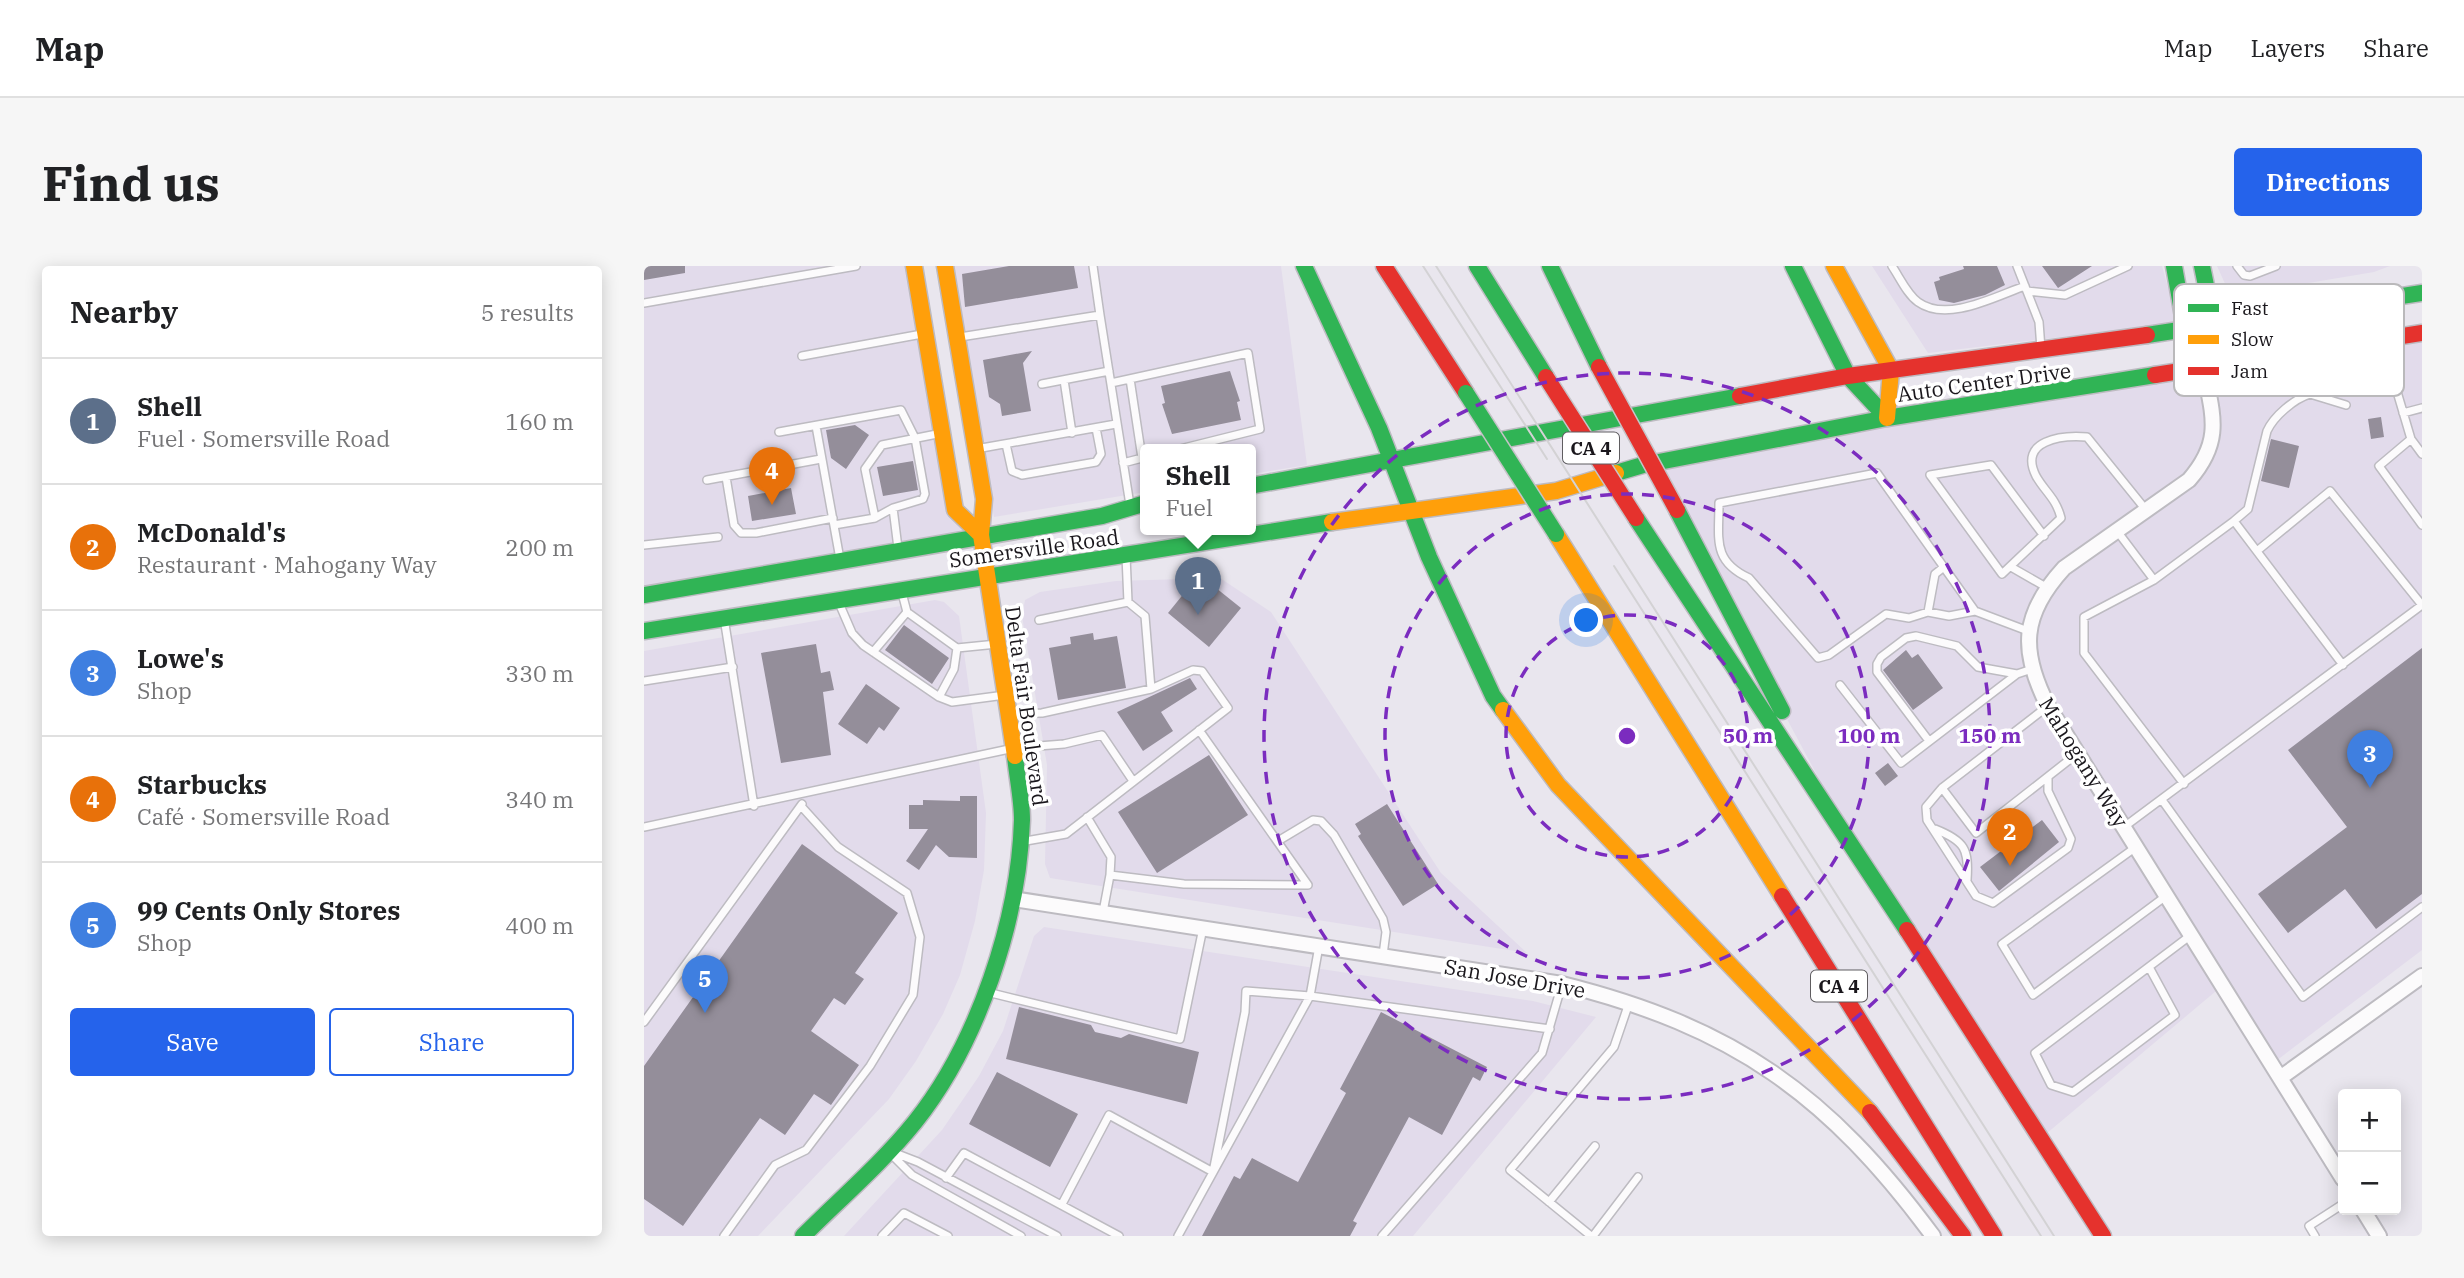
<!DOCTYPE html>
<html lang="en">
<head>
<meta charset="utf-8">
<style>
  :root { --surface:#fff; --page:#f6f6f6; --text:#202124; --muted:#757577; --line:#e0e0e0; --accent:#2563eb }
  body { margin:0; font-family:"IBM Plex Serif",serif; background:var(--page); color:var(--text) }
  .controls { position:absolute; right:21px; bottom:21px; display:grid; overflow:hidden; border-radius:7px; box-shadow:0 4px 18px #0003 }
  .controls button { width:63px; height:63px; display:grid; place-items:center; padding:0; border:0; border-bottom:2px solid var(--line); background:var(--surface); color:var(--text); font:35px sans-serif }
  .you { position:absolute; left:943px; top:355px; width:24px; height:24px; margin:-18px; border:5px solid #fff; border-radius:50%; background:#1a73e8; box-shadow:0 0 0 10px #1a73e833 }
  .badge { display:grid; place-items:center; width:46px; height:46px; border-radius:50%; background:var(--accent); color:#fff; font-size:23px; font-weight:700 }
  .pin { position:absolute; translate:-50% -58px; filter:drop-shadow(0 2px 4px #0008) }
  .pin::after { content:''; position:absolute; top:37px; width:24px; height:21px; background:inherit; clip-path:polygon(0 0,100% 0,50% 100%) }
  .popup { position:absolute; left:496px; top:178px; width:116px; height:91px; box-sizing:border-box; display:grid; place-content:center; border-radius:7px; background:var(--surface); filter:drop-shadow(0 2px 5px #0005); font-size:23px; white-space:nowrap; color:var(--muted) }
  .popup b { font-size:26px; color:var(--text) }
  .popup::after { content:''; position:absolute; left:50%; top:100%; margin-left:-14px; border:14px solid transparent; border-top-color:var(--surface) }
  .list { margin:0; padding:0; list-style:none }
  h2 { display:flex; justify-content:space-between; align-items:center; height:91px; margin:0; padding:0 28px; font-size:30px }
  h2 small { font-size:23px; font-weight:400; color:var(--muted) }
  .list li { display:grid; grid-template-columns:46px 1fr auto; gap:21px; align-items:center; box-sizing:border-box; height:126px; padding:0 28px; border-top:2px solid var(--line) }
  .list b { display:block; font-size:26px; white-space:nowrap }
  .list p { margin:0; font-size:23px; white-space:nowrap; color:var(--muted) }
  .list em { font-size:23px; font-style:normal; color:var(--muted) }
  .actions { display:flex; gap:14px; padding:21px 28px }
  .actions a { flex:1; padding:16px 0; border:2px solid var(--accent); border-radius:7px; text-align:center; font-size:24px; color:var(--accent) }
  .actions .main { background:var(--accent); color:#fff }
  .map { position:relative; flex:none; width:1778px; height:970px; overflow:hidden; border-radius:7px }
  header { display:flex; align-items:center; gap:42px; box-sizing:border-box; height:98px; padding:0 35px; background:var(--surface); border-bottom:2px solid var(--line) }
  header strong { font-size:33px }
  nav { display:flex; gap:38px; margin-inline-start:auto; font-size:24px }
  .intro { display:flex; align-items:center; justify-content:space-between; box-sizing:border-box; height:168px; padding:0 42px }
  h1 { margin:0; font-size:49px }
  .button { padding:18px 32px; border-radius:7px; background:var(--accent); color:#fff; font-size:24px; font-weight:700 }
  main { display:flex; gap:42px; padding:0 42px }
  aside { flex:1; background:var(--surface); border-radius:7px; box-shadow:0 4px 18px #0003 }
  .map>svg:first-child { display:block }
  .built { fill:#e2dbeb }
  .building { fill:#948e9a }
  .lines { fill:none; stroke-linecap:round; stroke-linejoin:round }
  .lane-casing { stroke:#bdbbc1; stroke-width:10 }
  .street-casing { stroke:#bdbbc1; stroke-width:18 }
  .fast-casing { stroke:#bdbbc1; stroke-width:19 }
  .slow-casing { stroke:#bdbbc1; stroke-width:19 }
  .jam-casing { stroke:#bdbbc1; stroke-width:19 }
  .lane { stroke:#fcfbfc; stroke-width:7 }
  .street { stroke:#fcfbfc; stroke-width:14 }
  .fast { stroke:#30b455; stroke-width:16 }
  .slow { stroke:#ff9f0a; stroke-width:16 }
  .jam { stroke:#e5322d; stroke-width:16 }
  .tram { stroke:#d3d2d4; stroke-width:2 }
  .fast-bridge-casing { stroke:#c5c3c7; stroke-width:19; stroke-linecap:butt }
  .jam-bridge-casing { stroke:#c5c3c7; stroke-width:19; stroke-linecap:butt }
  .fast-bridge { stroke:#30b455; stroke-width:16 }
  .jam-bridge { stroke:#e5322d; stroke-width:16 }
  .ring { fill:none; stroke:#7b2cbf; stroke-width:3.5; stroke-dasharray:12 9 }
  .labels { text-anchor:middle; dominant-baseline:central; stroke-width:7; stroke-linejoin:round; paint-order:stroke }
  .shield { fill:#fff; stroke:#5f5d60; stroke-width:2 }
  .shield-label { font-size:19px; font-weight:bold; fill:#1a171c }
  .street-label { font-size:21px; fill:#1a171c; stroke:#fff }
  .key { fill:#fff; stroke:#bab9bb; stroke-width:2 }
  .key-label { font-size:19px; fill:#1a171c }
  .centre { fill:#7b2cbf; stroke:#fff; stroke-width:3.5 }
  .ring-label { font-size:21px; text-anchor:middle; font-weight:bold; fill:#7b2cbf; stroke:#fff; stroke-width:7; stroke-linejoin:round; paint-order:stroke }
</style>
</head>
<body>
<header>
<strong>Map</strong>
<nav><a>Map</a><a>Layers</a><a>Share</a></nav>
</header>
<div class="intro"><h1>Find us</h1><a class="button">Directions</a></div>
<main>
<aside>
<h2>Nearby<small>5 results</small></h2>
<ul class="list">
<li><span class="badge" style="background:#5c6f8a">1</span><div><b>Shell</b><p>Fuel · Somersville Road</p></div><em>160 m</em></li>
<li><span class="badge" style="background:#e8710a">2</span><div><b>McDonald's</b><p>Restaurant · Mahogany Way</p></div><em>200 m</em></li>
<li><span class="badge" style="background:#3f7fe0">3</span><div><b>Lowe's</b><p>Shop</p></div><em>330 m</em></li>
<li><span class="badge" style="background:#e8710a">4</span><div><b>Starbucks</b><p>Café · Somersville Road</p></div><em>340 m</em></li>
<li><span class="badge" style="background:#3f7fe0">5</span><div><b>99 Cents Only Stores</b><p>Shop</p></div><em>400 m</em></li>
</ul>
<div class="actions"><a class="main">Save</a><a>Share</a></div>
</aside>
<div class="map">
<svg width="1778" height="970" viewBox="0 0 1778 970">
  <rect width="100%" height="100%" fill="#e9e6ee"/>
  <!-- built -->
  <path class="built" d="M0,0H270L311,244L337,269L0,329Z
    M305,0H637L663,199L607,208L606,183H502L501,226L350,251Z
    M1228,0H1518L1534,57L1284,87Z
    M1573,0H1746L1730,6L1598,28L1583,22Z
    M1778,67V684L1628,798L1578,720L1396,873L1219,595L1008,201Z
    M570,308L627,346L797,607L883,687L406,612L401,598L403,499L378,350L381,334L396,326L472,315L539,313Z
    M291,334L300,336L315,350L342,547L340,604L331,655L316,709L299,748L272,795L245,833L114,970H0V385Z
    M400,661L889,735L952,751L769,970H200L298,864L335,810L359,765L390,670Z"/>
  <!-- building -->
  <path class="building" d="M0,0H41V7L0,14Z
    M365,0H430L434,22L321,41L318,8Z
    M1319,0H1353L1361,19L1341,29L1310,37L1295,34L1290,16L1296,14L1295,11L1320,3Z
    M1398,0H1448L1414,22Z
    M388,85L379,97L387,145L358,150L356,138L345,131L339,94Z
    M586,105L596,135L593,136L597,154L528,168L518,138L521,137L517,120Z
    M1737,151L1740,171L1727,173L1724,153Z
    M211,159L225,169L202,203L187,192L182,164Z
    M1627,173L1655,180L1645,222L1617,215Z
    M269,195L274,224L239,230L233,201Z
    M147,222L152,248L108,255L104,230Z
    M550,315L567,318L597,342L565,381L524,347Z
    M260,359L305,392L288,418L241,384Z
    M449,367L450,374L473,370L482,422L414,434L405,382L427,378L426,371Z
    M172,378L177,407L186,405L190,424L179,426L187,489L137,497L117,387Z
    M1778,382V628L1732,663L1701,623L1644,667L1614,628L1703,561L1644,484Z
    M1262,384L1268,392L1274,388L1299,422L1269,444L1239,404Z
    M546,412L553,423L517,446L529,465L499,485L473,446Z
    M222,418L256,442L240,465L235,461L223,478L194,458Z
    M565,489L604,549L513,607L474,546Z
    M1244,497L1254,510L1241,520L1231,507Z
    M316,530H333V592L305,591L292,579L275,604L262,595L284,563H265V539H279V534L316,535Z
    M743,538L794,618L759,640L714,570L717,568L711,558Z
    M1398,554L1415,576L1355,625L1336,601Z
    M158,578L254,647L211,707L220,713L201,739L190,732L167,765L215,799L187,839L170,828L141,869L116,852L39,960L0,933V800Z
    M375,741L447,759L451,766L477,772L485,768L555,786L543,838L362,793Z
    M737,746L843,801L836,815L829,811L798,869L765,851L709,955L713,957L706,970H558L590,910L596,913L608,892L654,916L702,827L696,823Z
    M353,806L434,848L406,901L325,858Z"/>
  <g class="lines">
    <!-- lane casing -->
    <g class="lane-casing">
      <path id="lane" d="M1248,0C1256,12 1263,28 1274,36C1303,57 1352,30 1381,20
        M1373,0L1395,56L1397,83
        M1593,0L1600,9L1606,10L1632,0
        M1383,25L1421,29L1484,0
        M0,37L212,0
        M456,49L486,239
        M316,71L456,49L449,0
        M1738,75L1767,173L1778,188
        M158,90L278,68
        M486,113L498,192
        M420,114L428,167
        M467,117L604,87L616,163L536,183
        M398,118L465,105
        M1759,147L1778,142
        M172,160L196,293
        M135,166L257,144L271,172L281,228L279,233L249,242
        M1767,173L1735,200L1778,259
        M362,178L368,205L378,209L452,196L457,188L452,162
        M332,183L472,158
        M479,197L502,191
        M82,211L90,259L97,267H112L189,252
        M63,214L177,193
        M1590,255L1604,243L1623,165C1630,150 1650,133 1666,128L1702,139
        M190,259L231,252
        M1473,265L1510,314
        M1400,270L1347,199L1286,209L1358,308L1417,252C1412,232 1401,226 1392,210C1374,174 1418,169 1443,171L1502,244
        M0,279L74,271
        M254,282L249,242L231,252L221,203L238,179L298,167
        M1367,301L1402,321
        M258,327L263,346L313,382L353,378
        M195,337L208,367L219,379L295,431L308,436L361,429
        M1331,345L1233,207L1075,237C1075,273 1068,295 1105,312L1174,392L1185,389L1242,348L1265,352L1284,346L1305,350L1331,345L1384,365
        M1284,346L1291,308L1300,301
        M80,352L110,540
        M395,354L484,336L482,290
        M229,386L263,346
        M0,415L89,401
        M1196,419L1257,497L1373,408L1388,403
        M295,431L310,403L313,382
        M1404,440L1298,522L1332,567L1434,487
        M368,448L398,447L507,423L501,350L484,336
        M1285,475L1233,406V398L1237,391L1262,372L1272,370L1313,380L1334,401L1373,408
        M1540,518L1440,387V351L1510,314L1590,255L1699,399
        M1298,522L1282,541L1283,554L1332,630L1349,637L1424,582L1427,573L1404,525V512
        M1518,534L1659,731L1778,641
        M443,551L467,591L466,609L540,618L664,619L555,464
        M0,561L370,482L420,478L458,469L489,515
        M1480,561L1778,339L1686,225L1613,285
        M1291,563C1321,575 1325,583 1323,614
        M634,575L669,554L677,555L690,569L739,653L742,666L739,689
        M376,576L422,568L584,442L558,405L549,404L507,423
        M1492,581L1358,678L1389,729L1522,630
        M459,646L466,609
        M1505,701L1531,749L1429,826L1407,819L1391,787L1547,669
        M343,726L536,773L559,662
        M0,756L158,538
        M302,912L320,887L475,970
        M905,936L951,880
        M418,938L465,849L569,906L601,746L602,725L666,730L906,763
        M80,970L131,899L162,884L226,800L269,729L276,671L263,627L194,581L157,540
        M238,970L260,947L304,970
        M377,970L268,909L243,884L274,896L413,970
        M534,970L666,730L675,680
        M738,970L898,787L918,718
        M947,970L866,904L970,781L985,737
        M949,970L994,911
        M1671,970L1665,960L1699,938"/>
    </g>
    <!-- street casing -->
    <g class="street-casing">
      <path id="street" d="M1560,104C1569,150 1579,175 1545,214L1420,302C1377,349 1376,385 1404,440L1699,913
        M369,633L918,718C1090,761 1184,828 1289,970
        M1636,812L1778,710
        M1719,944L1735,970"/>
    </g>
    <!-- fast casing -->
    <g class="fast-casing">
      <path id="fast" d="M660,0L735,162L785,291L849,430L859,444
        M833,0L902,111
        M906,0L955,101
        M1149,0L1204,110L1243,152
        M1530,0L1541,62L1560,104
        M1558,0L1570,59L1560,104
        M1503,69L1778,27
        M972,207L999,199L1243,152L1511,109
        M606,220L1096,130
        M1033,244L1138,445
        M992,252L1263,664
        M0,329L458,250L502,237
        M0,365L688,256
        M159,970C196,933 238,897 271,856C334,777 375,654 378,554C378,533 373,511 371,490"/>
    </g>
    <!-- slow casing -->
    <g class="slow-casing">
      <path id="slow" d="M270,0L311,244L337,269
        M301,0L340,233L337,269L371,490
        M1190,0L1247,104L1243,152
        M688,256L912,225L972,207
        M912,268L1138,630
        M859,444L914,519L1226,846"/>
    </g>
    <!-- jam casing -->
    <g class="jam-casing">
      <path id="jam" d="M740,0L822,127
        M1511,109L1778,67
        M1096,130L1204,110L1503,69
        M1138,630L1350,970
        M1263,664L1459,970
        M1226,846L1319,970"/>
    </g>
    <!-- lane -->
    <use href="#lane" class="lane"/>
    <!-- street -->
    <use href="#street" class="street"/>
    <!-- fast -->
    <use href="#fast" class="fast"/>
    <!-- slow -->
    <use href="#slow" class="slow"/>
    <!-- jam -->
    <use href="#jam" class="jam"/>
    <!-- tram -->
    <path class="tram" d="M779,0L903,193
      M792,0L1410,970
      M970,300L1397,970"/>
    <!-- fast-bridge casing -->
    <g class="fast-bridge-casing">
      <path id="fast-bridge" d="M822,127L912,268"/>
    </g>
    <!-- jam-bridge casing -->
    <g class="jam-bridge-casing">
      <path id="jam-bridge" d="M955,101L1033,244
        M902,111L992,252"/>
    </g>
    <!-- fast-bridge -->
    <use href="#fast-bridge" class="fast-bridge"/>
    <!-- jam-bridge -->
    <use href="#jam-bridge" class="jam-bridge"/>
  </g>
  <!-- distance rings -->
  <g class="ring">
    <circle cx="983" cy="470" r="121"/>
    <circle cx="983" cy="470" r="242"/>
    <circle cx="983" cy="470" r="363"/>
  </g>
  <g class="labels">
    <!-- shield labels -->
    <g class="shield">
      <rect x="919" y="166.5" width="56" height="31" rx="5"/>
      <rect x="1167" y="704.5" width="56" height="31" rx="5"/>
    </g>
    <g class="shield-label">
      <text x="947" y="182">CA 4</text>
      <text x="1195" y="720">CA 4</text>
    </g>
    <!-- street labels -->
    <g class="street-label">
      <text transform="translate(1340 116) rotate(-8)">Auto Center Drive</text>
      <text transform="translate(390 282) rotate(-8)">Somersville Road</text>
      <text transform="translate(383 440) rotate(82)">Delta Fair Boulevard</text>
      <text transform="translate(1440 496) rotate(58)">Mahogany Way</text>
      <text transform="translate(871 712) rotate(10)">San Jose Drive</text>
    </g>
  </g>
  <!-- legend -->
  <rect x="1530" y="18" width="230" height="112" rx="10" class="key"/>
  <rect x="1544" y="38" width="31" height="8" fill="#30b455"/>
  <rect x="1544" y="69" width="31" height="9" fill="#ff9f0a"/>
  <rect x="1544" y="101" width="31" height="8" fill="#e5322d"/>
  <g class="key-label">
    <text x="1587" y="49">Fast</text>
    <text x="1587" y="80">Slow</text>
    <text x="1587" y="112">Jam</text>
  </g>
  <circle cx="983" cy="470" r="10" class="centre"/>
  <g class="ring-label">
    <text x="1104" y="477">50 m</text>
    <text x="1225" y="477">100 m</text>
    <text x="1346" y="477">150 m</text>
  </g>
</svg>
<div class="controls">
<button>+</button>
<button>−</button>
</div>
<div class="you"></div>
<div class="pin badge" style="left:554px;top:349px;background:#5c6f8a">1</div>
<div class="popup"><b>Shell</b>Fuel</div>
<div class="pin badge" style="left:1366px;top:600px;background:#e8710a">2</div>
<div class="pin badge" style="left:1726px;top:522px;background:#3f7fe0">3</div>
<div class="pin badge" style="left:128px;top:239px;background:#e8710a">4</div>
<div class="pin badge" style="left:61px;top:747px;background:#3f7fe0">5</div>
</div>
</main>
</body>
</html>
